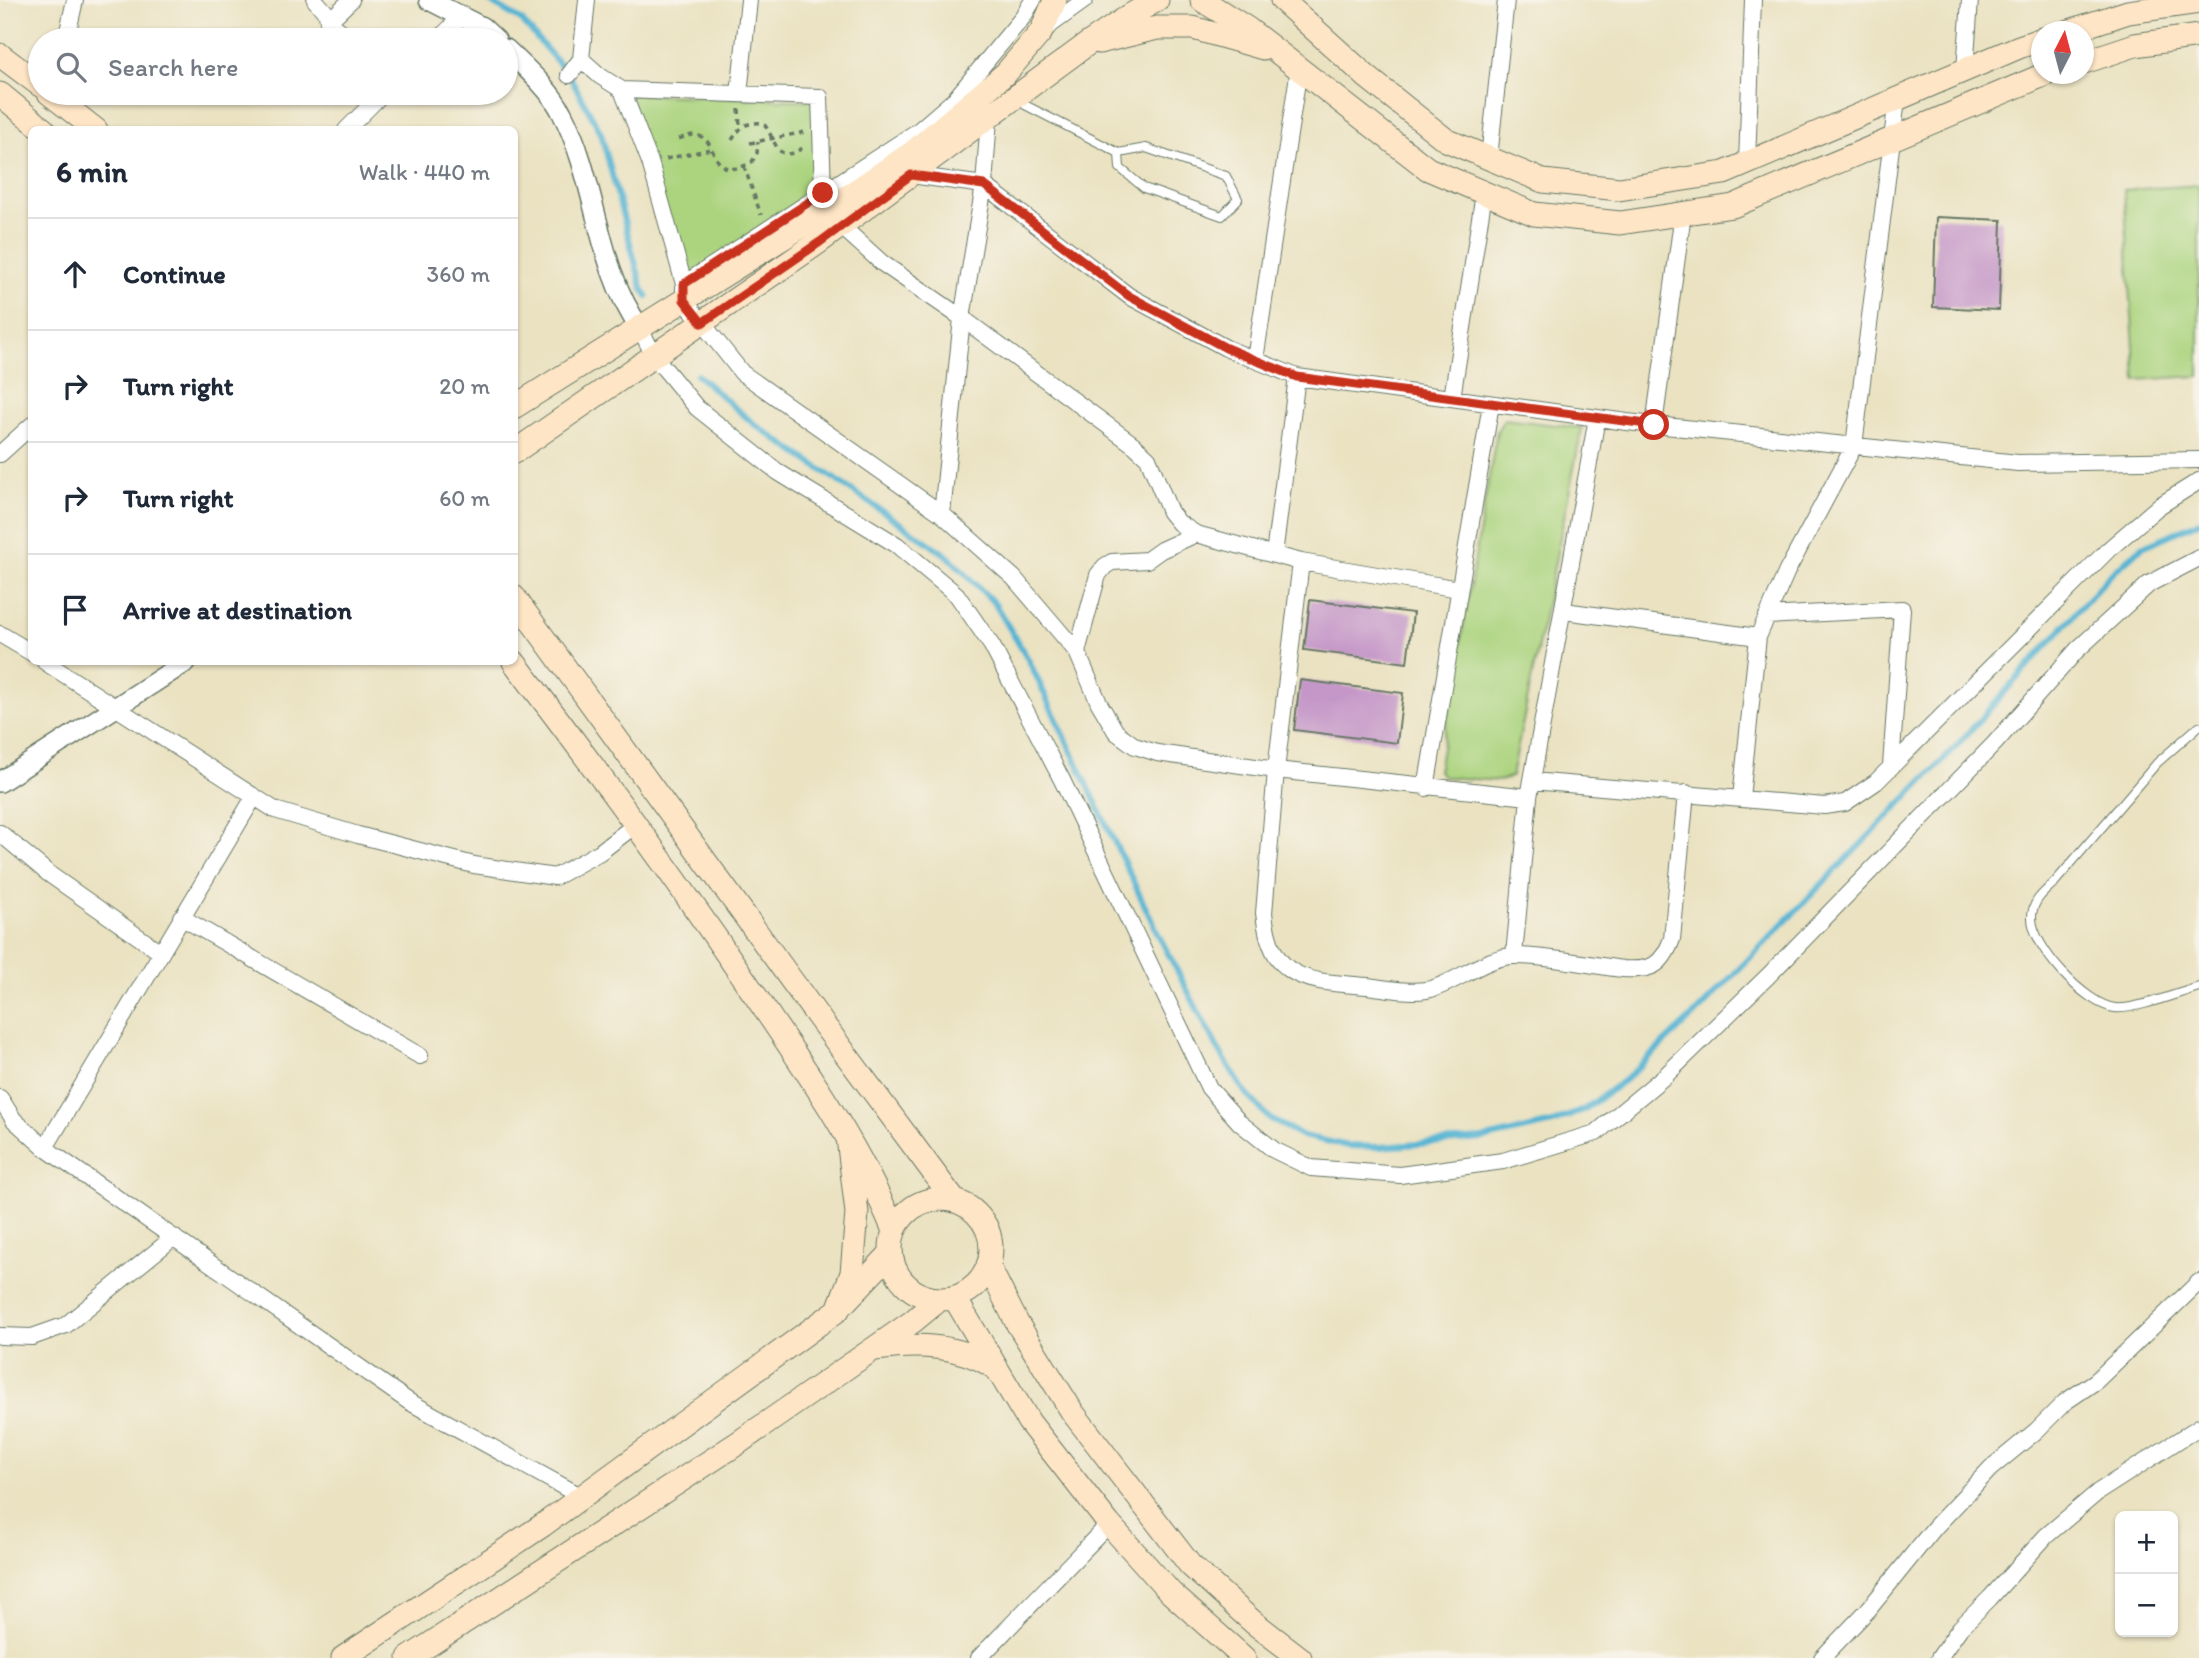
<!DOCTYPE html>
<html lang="en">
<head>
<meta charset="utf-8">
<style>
  :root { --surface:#fff; --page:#f6f6f7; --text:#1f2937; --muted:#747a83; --line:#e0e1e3 }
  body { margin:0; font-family:Itim,sans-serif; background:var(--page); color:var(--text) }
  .controls { position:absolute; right:21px; bottom:21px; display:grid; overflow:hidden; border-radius:10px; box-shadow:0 2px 5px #0004 }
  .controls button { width:63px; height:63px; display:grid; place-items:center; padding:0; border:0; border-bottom:2px solid var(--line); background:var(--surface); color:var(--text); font:35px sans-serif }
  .compass { position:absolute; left:2031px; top:21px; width:63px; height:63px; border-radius:50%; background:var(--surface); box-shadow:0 2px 5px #0004; rotate:6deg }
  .stop { position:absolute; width:21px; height:21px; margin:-16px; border:5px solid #c8321e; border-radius:50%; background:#fff }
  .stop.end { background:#c8321e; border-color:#fff; box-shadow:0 2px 7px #0008 }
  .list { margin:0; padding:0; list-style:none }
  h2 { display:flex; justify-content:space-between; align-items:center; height:91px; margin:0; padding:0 28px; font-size:30px }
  h2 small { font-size:23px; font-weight:400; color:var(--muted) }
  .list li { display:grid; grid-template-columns:46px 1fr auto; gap:21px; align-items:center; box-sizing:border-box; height:112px; padding:0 28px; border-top:2px solid var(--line) }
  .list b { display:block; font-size:26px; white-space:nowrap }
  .list em { font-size:23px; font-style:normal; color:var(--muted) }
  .icon { flex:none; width:38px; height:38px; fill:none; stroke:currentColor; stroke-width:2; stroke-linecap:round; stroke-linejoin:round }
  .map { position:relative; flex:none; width:2199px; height:1658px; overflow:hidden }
  .search { position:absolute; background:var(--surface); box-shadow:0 2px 5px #0004; left:28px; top:28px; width:490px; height:77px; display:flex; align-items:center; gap:18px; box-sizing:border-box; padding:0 24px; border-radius:38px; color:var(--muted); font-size:26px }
  .panel { position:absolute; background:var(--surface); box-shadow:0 2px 5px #0004; left:28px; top:126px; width:490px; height:539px; border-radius:10px }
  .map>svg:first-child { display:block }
  .green { fill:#acd47f; stroke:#66885a; stroke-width:2 }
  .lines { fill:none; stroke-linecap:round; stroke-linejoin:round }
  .stream { stroke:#54b4d3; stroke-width:6 }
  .building { fill:#c597c8 }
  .service-casing { stroke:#667765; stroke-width:10 }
  .minor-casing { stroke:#667765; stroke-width:18 }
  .tertiary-casing { stroke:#667765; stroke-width:22 }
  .secondary-casing { stroke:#667765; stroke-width:25 }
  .path { stroke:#667765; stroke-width:3.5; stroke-dasharray:5 5; stroke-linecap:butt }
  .service { stroke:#fff; stroke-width:8 }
  .minor { stroke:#fff; stroke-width:16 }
  .tertiary { stroke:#fff; stroke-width:19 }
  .secondary { stroke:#fde5c5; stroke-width:23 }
  .route { stroke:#c8321e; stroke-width:9 }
</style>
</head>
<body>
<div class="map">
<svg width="2199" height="1658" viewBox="0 0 2199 1658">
  <rect width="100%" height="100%" fill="#f7f3e8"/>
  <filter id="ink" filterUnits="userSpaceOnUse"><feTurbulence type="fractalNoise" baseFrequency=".0143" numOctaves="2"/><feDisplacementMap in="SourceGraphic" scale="14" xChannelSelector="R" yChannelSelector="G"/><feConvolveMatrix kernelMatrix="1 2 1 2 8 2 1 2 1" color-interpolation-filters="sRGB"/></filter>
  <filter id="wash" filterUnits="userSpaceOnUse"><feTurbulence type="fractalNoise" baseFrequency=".00686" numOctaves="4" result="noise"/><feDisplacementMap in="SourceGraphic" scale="28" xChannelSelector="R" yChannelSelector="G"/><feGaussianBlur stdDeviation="1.57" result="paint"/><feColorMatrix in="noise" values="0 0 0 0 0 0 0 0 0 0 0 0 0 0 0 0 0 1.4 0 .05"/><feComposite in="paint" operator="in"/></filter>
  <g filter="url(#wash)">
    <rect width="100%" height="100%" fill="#eae2c1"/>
    <!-- green -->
    <path class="green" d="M629,94L817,101L821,191L686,278Z
      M2199,185V376L2136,380L2124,190Z
      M1504,419L1582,428L1512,776L1500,781L1445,777L1438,771L1497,431Z"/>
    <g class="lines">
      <!-- stream -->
      <path class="stream" d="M487,0L521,20L569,75L601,133L642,288L647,296
        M697,375L754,424L948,556L995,604L1029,661L1159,936L1217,1047L1245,1092L1270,1119L1303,1136L1348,1146L1380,1147L1482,1139L1553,1123L1585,1109L1626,1079L1697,1012L1951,752L2109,576L2142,547L2199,522"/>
    </g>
    <g id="blocks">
      <!-- building -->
      <path class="building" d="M1936,217L2002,220L1999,310L1933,307Z
        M1310,600L1413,613L1407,663L1304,650Z
        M1300,680L1403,693L1397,743L1294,730Z"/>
    </g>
  </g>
  <g filter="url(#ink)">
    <use href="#blocks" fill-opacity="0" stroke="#667765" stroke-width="2"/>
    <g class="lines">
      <!-- service casing -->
      <g class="service-casing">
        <path id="service" d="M1017,98L1025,105L1119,153L1146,148L1226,176L1238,199L1222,216L1144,188L1120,168L1119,153
          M2199,726L2157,763L2055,882C2044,892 2032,901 2032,917C2031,946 2086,1005 2115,1008C2135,1010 2178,993 2199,987"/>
      </g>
      <!-- minor casing -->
      <g class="minor-casing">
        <path id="minor" d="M315,0L327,14L328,22L353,40
          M328,22L351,0
          M1042,31L1085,0
          M66,40L75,0
          M438,40L462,16
          M581,59L600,76L622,90L820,97L823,193
          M1965,70L1970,0
          M569,75L581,59L587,0
          M622,90L650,162L684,284L918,131L954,100L1023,17L1033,0
          M739,94L749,0
          M346,130L383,93
          M1489,158L1506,0
          M1747,163L1753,0
          M911,175L984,185L1129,296L1226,348L1297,377L1627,422L2018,463L2199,460
          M841,226L882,263L962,318L1134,445L1148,458L1170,512L1179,523L1196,534L1301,562L1459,589
          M684,284V300L742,373L942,514L1014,578L1077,652L1099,703L1116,732L1135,746L1157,753L1276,770L1529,797
          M640,328L654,356L697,408L778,472L897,545L957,595L992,646L1062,780L1209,1088L1240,1123L1274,1150L1311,1168L1400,1175L1503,1161L1596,1133L1666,1075L1768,976L1995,743L2077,650L2149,584L2199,558
          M1255,360L1299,68
          M1452,398L1484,193
          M1654,425L1683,213
          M0,454L32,425
          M942,514L962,318L984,185L989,119
          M1274,555L1297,377
          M1301,562L1276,770L1264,913C1271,982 1308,981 1367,986C1385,988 1408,993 1426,990C1453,986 1486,955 1516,956C1548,956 1590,965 1623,969C1651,971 1662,966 1672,939L1686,793
          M1564,611L1758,637
          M1767,616L1902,609L1891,766
          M0,634L32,653
          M1077,652L1098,575L1105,566L1112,562L1147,560L1161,550L1196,534
          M45,662L275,810L358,835L474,865L555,877L600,852L635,825
          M1532,781L1824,806L1845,803L1876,782L2108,550L2159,506L2199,481
          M1426,788L1491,404
          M1741,798L1758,637L1787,571L1854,446L1897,99
          M0,833L49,874L160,952
          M181,917L420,1056
          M1514,955L1529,797L1597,418
          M0,1098L14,1120L45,1148L408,1401L582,1497
          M45,1148L254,797
          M0,1336L32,1337L66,1325L174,1237
          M979,1658L1109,1524
          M1822,1658L1868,1610L1935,1527L1991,1468L2036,1431L2065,1402L2096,1381L2199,1282
          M1939,1658L1960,1628L1990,1598L2046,1536L2098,1492L2199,1427"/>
      </g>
      <!-- tertiary casing -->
      <g class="tertiary-casing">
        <path id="tertiary" d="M429,0L482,27L496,40
          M506,49C524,66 551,90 562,113C597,180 596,267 640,328
          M0,782L186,662"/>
      </g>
      <!-- secondary casing -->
      <g class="secondary-casing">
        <path id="secondary" d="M1202,0L1248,29L1428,169L1534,214L1620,223L1733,206L2046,74
          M1282,0L1367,77L1446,140L1543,181L1619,189L1724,173L2019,47L2042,39
          M2067,32L2128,12L2199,2
          M1099,42L1157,28H1193L1263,48
          M0,55L40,85
          M2084,62L2135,45L2199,36
          M49,93L96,130
          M0,94L44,130
          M514,407L832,207L913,152L1006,73L1041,32L1055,0
          M514,452L819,242L1086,45L1129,16L1157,0
          M514,597L821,1021L954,1200
          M514,662C598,771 680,884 757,998C808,1073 860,1147 894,1231
          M891 1249a50 50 0 1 1 100 0a50 50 0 1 1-100 0Z
          M988,1265L1017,1323L1073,1413L1190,1565L1253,1622L1300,1658
          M954,1297L1029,1422L1109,1524L1171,1593L1244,1658
          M845,1302L891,1253
          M877,1349C917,1343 962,1345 995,1368
          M343,1658L543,1525L838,1310L852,1273L857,1213L848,1138
          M409,1658L738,1443L912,1322L940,1299"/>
      </g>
      <!-- path -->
      <path class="path" d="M739,109L740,128
        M679,139C727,118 699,190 752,162L757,153L758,142
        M732,140C741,126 746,122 763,123C777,139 775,167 804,147
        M750,143L805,132
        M666,159L711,149
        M744,166L761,215"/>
      <!-- service -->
      <use href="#service" class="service"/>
      <!-- minor -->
      <use href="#minor" class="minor"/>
      <!-- tertiary -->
      <use href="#tertiary" class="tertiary"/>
      <!-- secondary -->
      <use href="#secondary" class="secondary"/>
    </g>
  </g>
  <g class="lines" filter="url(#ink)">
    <!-- route -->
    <path class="route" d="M823,193L684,284V300L702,323L820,242L911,175L984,185L1129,296L1226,348L1297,377L1654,425"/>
  </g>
</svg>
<div class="controls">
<button>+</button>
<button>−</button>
</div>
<svg class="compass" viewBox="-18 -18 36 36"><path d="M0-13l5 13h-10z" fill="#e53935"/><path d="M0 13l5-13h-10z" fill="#747a83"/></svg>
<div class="stop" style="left:1654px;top:425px"></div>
<div class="stop end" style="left:823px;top:193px"></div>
<div class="search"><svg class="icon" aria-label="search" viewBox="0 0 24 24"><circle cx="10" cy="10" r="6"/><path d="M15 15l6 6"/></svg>Search here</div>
<section class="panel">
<h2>6 min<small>Walk · 440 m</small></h2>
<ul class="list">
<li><svg class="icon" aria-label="ahead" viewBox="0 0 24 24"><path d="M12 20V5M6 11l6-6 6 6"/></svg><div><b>Continue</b></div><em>360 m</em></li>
<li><svg class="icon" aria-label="right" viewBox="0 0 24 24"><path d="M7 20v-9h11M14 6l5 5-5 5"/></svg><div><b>Turn right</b></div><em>20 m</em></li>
<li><svg class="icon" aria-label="right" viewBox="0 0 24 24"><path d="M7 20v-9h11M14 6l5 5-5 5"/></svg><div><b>Turn right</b></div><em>60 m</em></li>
<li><svg class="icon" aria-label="arrive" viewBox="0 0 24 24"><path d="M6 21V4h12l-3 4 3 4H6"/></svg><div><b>Arrive at destination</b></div></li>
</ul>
</section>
</div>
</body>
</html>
